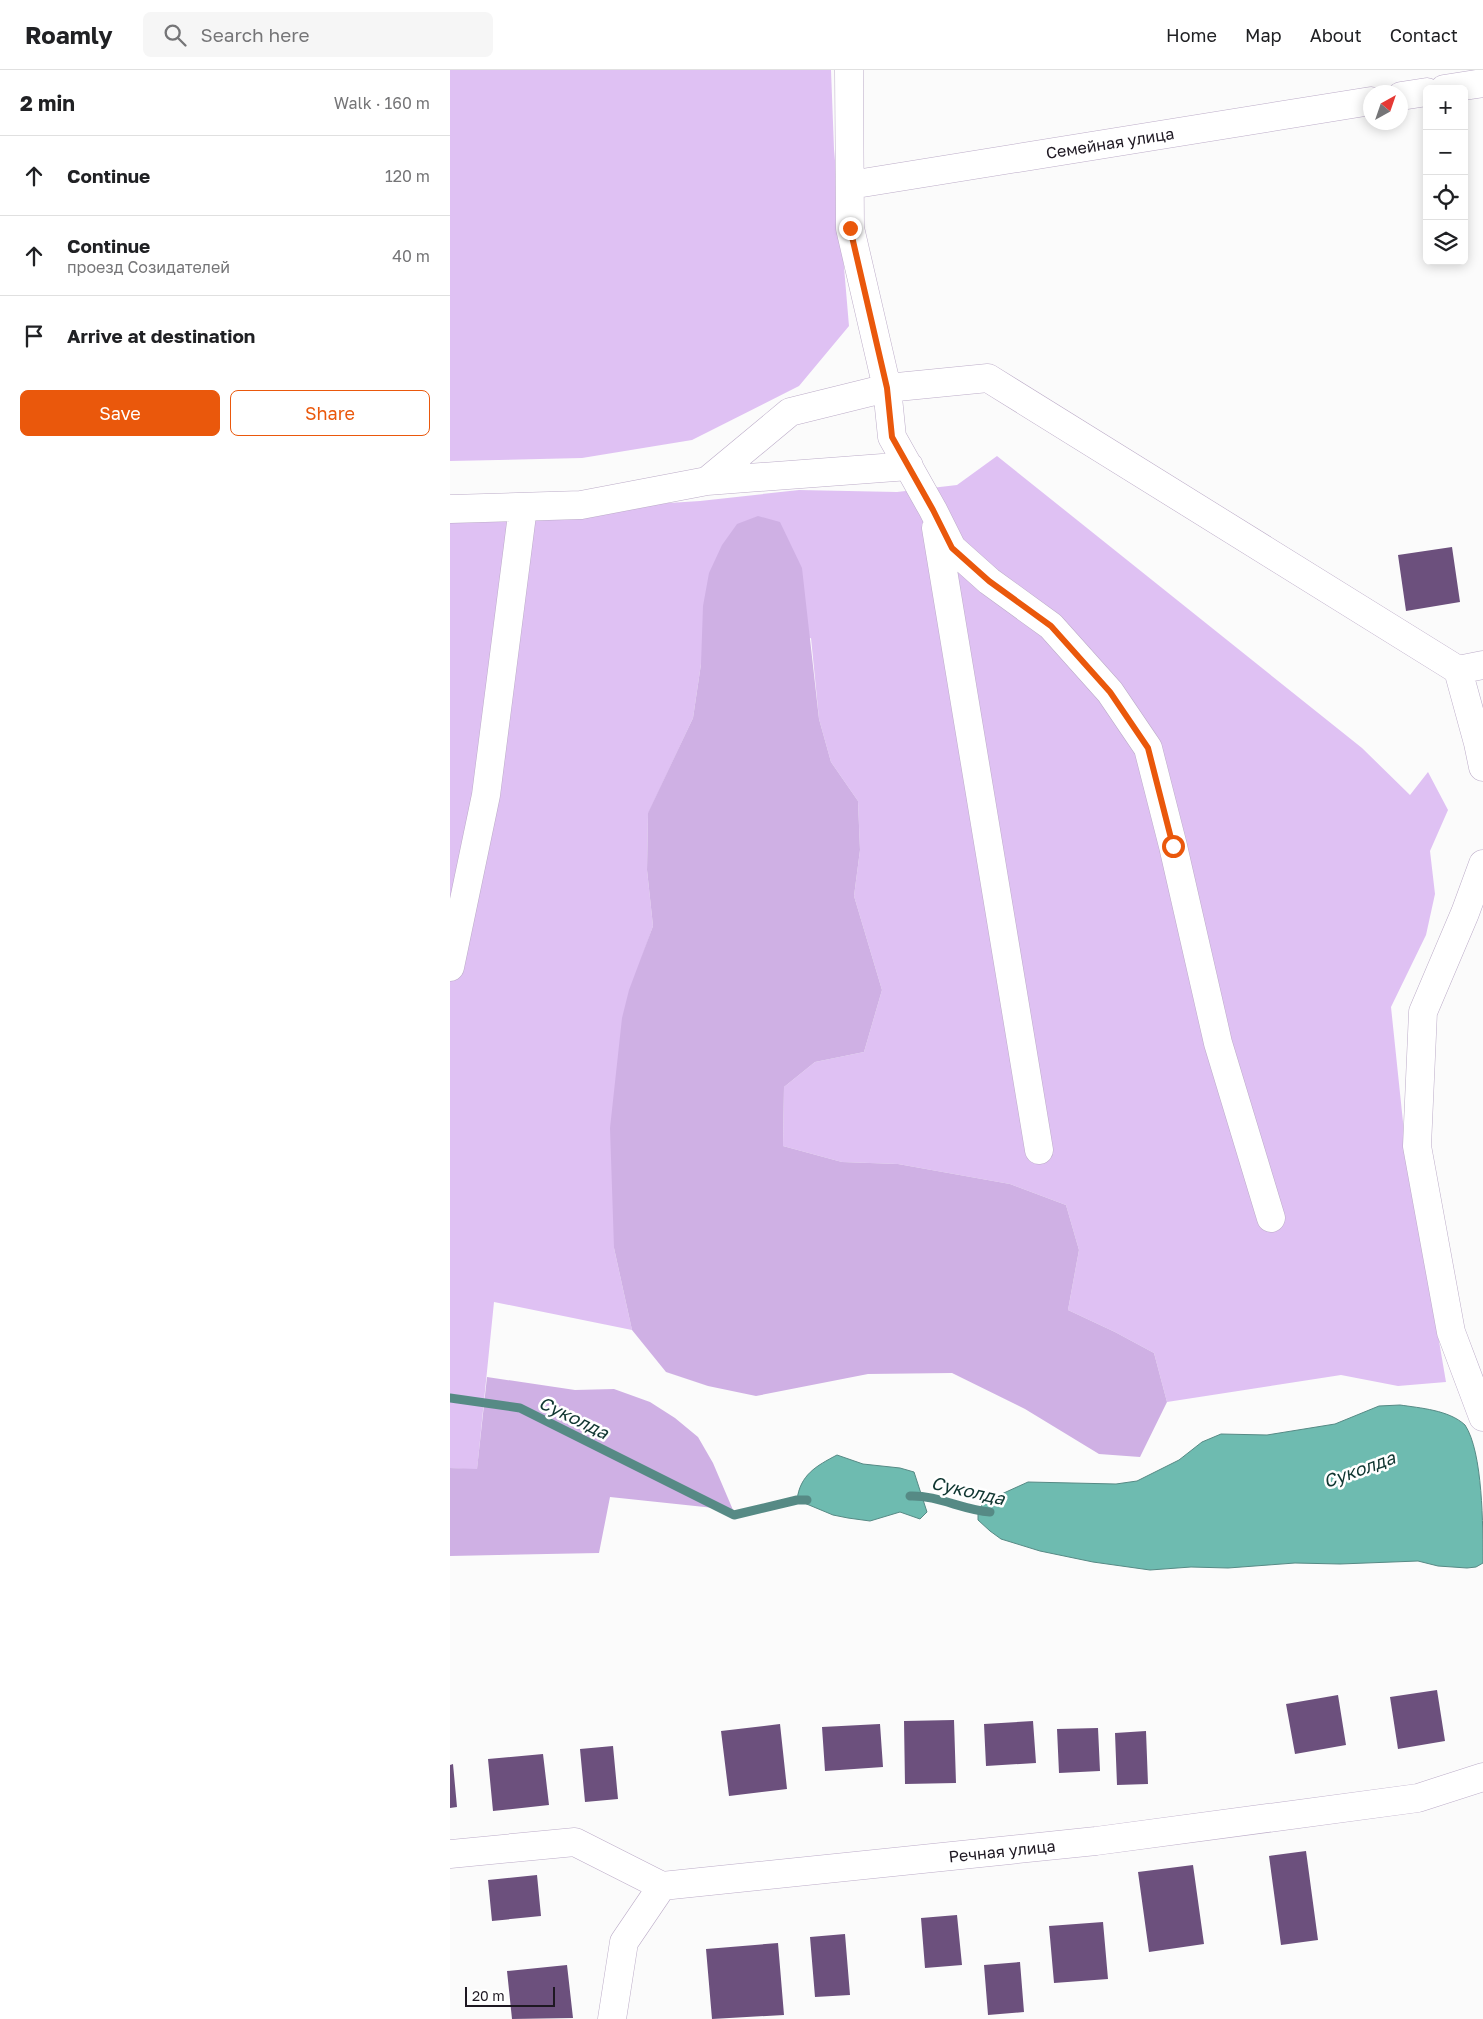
<!DOCTYPE html>
<html lang="en">
<head>
<meta charset="utf-8">
<style>
  :root { --surface:#fff; --page:#f6f6f6; --text:#202124; --muted:#757577; --line:#e0e0e0; --accent:#ea580c }
  body { margin:0; font-family:"Golos Text",sans-serif; background:var(--page); color:var(--text) }
  .controls { position:absolute; right:15px; top:15px; display:grid; overflow:hidden; border-radius:8px; box-shadow:0 2px 12px #0003 }
  .controls button { width:45px; height:45px; display:grid; place-items:center; padding:0; border:0; border-bottom:1px solid var(--line); background:var(--surface); color:var(--text); font:25px sans-serif }
  .compass { position:absolute; left:913px; top:15px; width:45px; height:45px; border-radius:50%; background:var(--surface); box-shadow:0 2px 12px #0003; rotate:40deg }
  .scale { position:absolute; left:15px; bottom:12px; width:90px; box-sizing:border-box; padding-left:5px; border:2px solid #1e1822; border-top:0; font-size:14px; line-height:18px; white-space:nowrap; color:#1e1822; -webkit-text-stroke:4px #fff; paint-order:stroke }
  .stop { position:absolute; width:15px; height:15px; margin:-11px; border:4px solid #ea580c; border-radius:50%; background:#fff }
  .stop.end { background:#ea580c; border-color:#fff; box-shadow:0 1px 5px #0008 }
  .list { margin:0; padding:0; list-style:none }
  h2 { display:flex; justify-content:space-between; align-items:center; height:65px; margin:0; padding:0 20px; font-size:21px }
  h2 small { font-size:16px; font-weight:400; color:var(--muted) }
  .list li { display:grid; grid-template-columns:32px 1fr auto; gap:15px; align-items:center; box-sizing:border-box; height:80px; padding:0 20px; border-top:1px solid var(--line) }
  .list b { display:block; font-size:19px; white-space:nowrap }
  .list p { margin:0; font-size:16px; white-space:nowrap; color:var(--muted) }
  .list em { font-size:16px; font-style:normal; color:var(--muted) }
  .actions { display:flex; gap:10px; padding:15px 20px }
  .actions a { flex:1; padding:11px 0; border:1px solid var(--accent); border-radius:8px; text-align:center; font-size:18px; color:var(--accent) }
  .actions .main { background:var(--accent); color:#fff }
  .icon { flex:none; width:28px; height:28px; fill:none; stroke:currentColor; stroke-width:2; stroke-linecap:round; stroke-linejoin:round }
  .map { position:relative; flex:none; width:1033px; height:1949px; overflow:hidden }
  header { display:flex; align-items:center; gap:30px; box-sizing:border-box; height:70px; padding:0 25px; background:var(--surface); border-bottom:1px solid var(--line) }
  header strong { font-size:24px }
  nav { display:flex; gap:28px; margin-inline-start:auto; font-size:18px }
  .search { width:350px; height:45px; background:var(--page); display:flex; align-items:center; gap:12px; box-sizing:border-box; padding:0 18px; border-radius:8px; color:var(--muted); font-size:19px }
  main { display:flex }
  aside { flex:1; background:var(--surface) }
  .map>svg:first-child { display:block }
  .green { fill:#dfc1f3 }
  .forest { fill:#cfb0e4 }
  .water { fill:#6ebbb0; stroke:#568a85 }
  .lines { fill:none; stroke-linecap:round; stroke-linejoin:round }
  .stream { stroke:#568a85; stroke-width:9 }
  .building { fill:#6c507d }
  .minor-casing { stroke:#bcacc8; stroke-width:29 }
  .minor { stroke:#fff; stroke-width:28 }
  .route { stroke:#ea580c; stroke-width:6 }
  .labels { text-anchor:middle; dominant-baseline:central; stroke-width:5; stroke-linejoin:round; paint-order:stroke }
  .street-label { font-size:16px; fill:#1e1822; stroke:#fff }
  .water-label { font-size:18px; font-style:italic; fill:#103631; stroke:#fff }
</style>
</head>
<body>
<header>
<strong>Roamly</strong>
<div class="search"><svg class="icon" aria-label="search" viewBox="0 0 24 24"><circle cx="10" cy="10" r="6"/><path d="M15 15l6 6"/></svg>Search here</div>
<nav><a>Home</a><a>Map</a><a>About</a><a>Contact</a></nav>
</header>
<main>
<aside>
<h2>2 min<small>Walk · 160 m</small></h2>
<ul class="list">
<li><svg class="icon" aria-label="ahead" viewBox="0 0 24 24"><path d="M12 20V5M6 11l6-6 6 6"/></svg><div><b>Continue</b></div><em>120 m</em></li>
<li><svg class="icon" aria-label="ahead" viewBox="0 0 24 24"><path d="M12 20V5M6 11l6-6 6 6"/></svg><div><b>Continue</b><p>проезд Созидателей</p></div><em>40 m</em></li>
<li><svg class="icon" aria-label="arrive" viewBox="0 0 24 24"><path d="M6 21V4h12l-3 4 3 4H6"/></svg><div><b>Arrive at destination</b></div></li>
</ul>
<div class="actions"><a class="main">Save</a><a>Share</a></div>
</aside>
<div class="map">
<svg width="1033" height="1949" viewBox="0 0 1033 1949">
  <rect width="100%" height="100%" fill="#fbfbfb"/>
  <!-- green -->
  <path class="green" d="M0,0H381L384,79L399,256L349,316L242,370L132,388L0,391Z
    M547,386L912,678L960,725L978,702L998,740L980,781L985,824L976,865L941,937L955,1071L996,1312L948,1316L891,1305L717,1332L704,1283L665,1262L618,1240L629,1180L616,1135L560,1114L448,1094L392,1092L333,1076L334,1017L365,992L414,982L432,920L404,826L410,780L408,731L381,692L369,649L361,568L251,594L243,648L198,744L197,800L203,856L192,887L164,1178L182,1260L44,1232L27,1400L0,1398V447L250,431L349,420L447,422L507,415Z"/>
  <!-- forest -->
  <path class="forest" d="M308,446L330,452L352,498L369,649L381,692L408,731L410,780L404,826L432,920L414,982L365,992L334,1017L333,1076L392,1092L448,1094L560,1114L616,1135L629,1180L618,1240L665,1262L704,1283L717,1332L690,1387L649,1384L575,1339L502,1303L418,1304L306,1326L258,1316L216,1302L182,1260L164,1178L160,1058L172,948L179,920L203,856L197,800L198,743L243,648L251,594L253,536L259,503L272,475L287,454Z
    M37,1307L125,1320L164,1319L200,1332L225,1348L248,1367L263,1393L283,1440L160,1427L149,1483L0,1486V1398L27,1399Z"/>
  <!-- water -->
  <path class="water" d="M950,1335C970,1338 999,1340 1015,1355C1033,1382 1033,1457 1033,1493L1026,1497L1017,1498L988,1496L968,1491L890,1494L845,1493L778,1498L741,1497L700,1500L643,1492L590,1481L551,1469L540,1461L528,1450V1441L534,1432L578,1412L666,1414L687,1411L729,1390L752,1372L771,1364L817,1365L885,1354L929,1336Z
    M387,1385L413,1394L450,1398L464,1402L477,1442L470,1449L450,1442L420,1451L398,1448L383,1445L347,1430C350,1405 366,1396 387,1385Z"/>
  <g class="lines">
    <!-- stream -->
    <path class="stream" d="M0,1328L70,1338L284,1445L347,1430H357
      M460,1426C487,1425 513,1440 540,1442"/>
  </g>
  <!-- building -->
  <path class="building" d="M1002,477L1010,532L956,541L948,485Z
    M987,1620L995,1671L948,1679L940,1627Z
    M888,1625L896,1675L845,1684L836,1634Z
    M504,1650L506,1713L455,1714L454,1651Z
    M583,1651L586,1693L536,1696L534,1654Z
    M330,1654L337,1719L279,1726L271,1661Z
    M430,1654L433,1697L375,1701L372,1657Z
    M648,1658L650,1701L609,1703L607,1659Z
    M696,1661L698,1714L667,1715L665,1663Z
    M163,1676L168,1729L135,1732L130,1679Z
    M93,1684L99,1735L43,1741L38,1689Z
    M3,1694L7,1737L0,1738V1695Z
    M856,1781L868,1870L831,1875L819,1786Z
    M743,1795L754,1874L699,1882L688,1802Z
    M87,1805L91,1846L42,1851L38,1810Z
    M507,1845L512,1895L475,1898L471,1848Z
    M653,1852L658,1909L604,1913L599,1856Z
    M395,1864L400,1925L365,1927L360,1867Z
    M328,1873L334,1945L262,1949L256,1879Z
    M570,1892L574,1942L538,1945L534,1895Z
    M117,1895L123,1948L62,1949L57,1901Z"/>
  <g class="lines">
    <!-- minor casing -->
    <g class="minor-casing">
      <path id="minor" d="M399,0L400,158L437,318L442,367L483,440L502,478L539,511L601,556L660,622L698,678L723,776L768,973L821,1148
        M994,19L1033,13
        M951,26L977,22
        M400,115L921,31
        M257,411L459,396
        M0,439L131,435L257,411L340,342L437,318L538,308L1008,600L1028,673L1033,697
        M486,458L589,1080
        M1008,600L1033,595
        M1033,794L1015,843L973,942L967,1076L1001,1262L1033,1347
        M0,897L36,725L73,437
        M0,1784L125,1772L212,1816
        M162,1949L174,1872L212,1816L646,1771L968,1728L1033,1707"/>
    </g>
    <!-- minor -->
    <use href="#minor" class="minor"/>
  </g>
  <g class="lines">
    <!-- route -->
    <path class="route" d="M400,158L437,318L442,367L483,440L502,478L539,511L601,556L660,622L698,678L723,776"/>
  </g>
  <g class="labels">
    <!-- street labels -->
    <g class="street-label">
      <text transform="translate(660 73) rotate(-9)">Семейная улица</text>
      <text transform="translate(552 1781) rotate(-6)">Речная улица</text>
    </g>
    <!-- water labels -->
    <g class="water-label">
      <text transform="translate(124 1347) rotate(26)">Суколда</text>
      <text transform="translate(909 1399) rotate(-20)">Суколда</text>
      <text transform="translate(518 1420) rotate(13)">Суколда</text>
    </g>
  </g>
</svg>
<div class="controls">
<button>+</button>
<button>−</button>
<button><svg class="icon" aria-label="locate" viewBox="0 0 24 24"><circle cx="12" cy="12" r="6"/><path d="M12 2v4M12 18v4M2 12h4M18 12h4"/></svg></button>
<button><svg class="icon" aria-label="layers" viewBox="0 0 24 24"><path d="M12 4l9 5-9 5-9-5zM3 14l9 5 9-5"/></svg></button>
</div>
<svg class="compass" viewBox="-18 -18 36 36"><path d="M0-13l5 13h-10z" fill="#e53935"/><path d="M0 13l5-13h-10z" fill="#757577"/></svg>
<div class="scale">20 m</div>
<div class="stop" style="left:723px;top:776px"></div>
<div class="stop end" style="left:400px;top:158px"></div>
</div>
</main>
</body>
</html>
